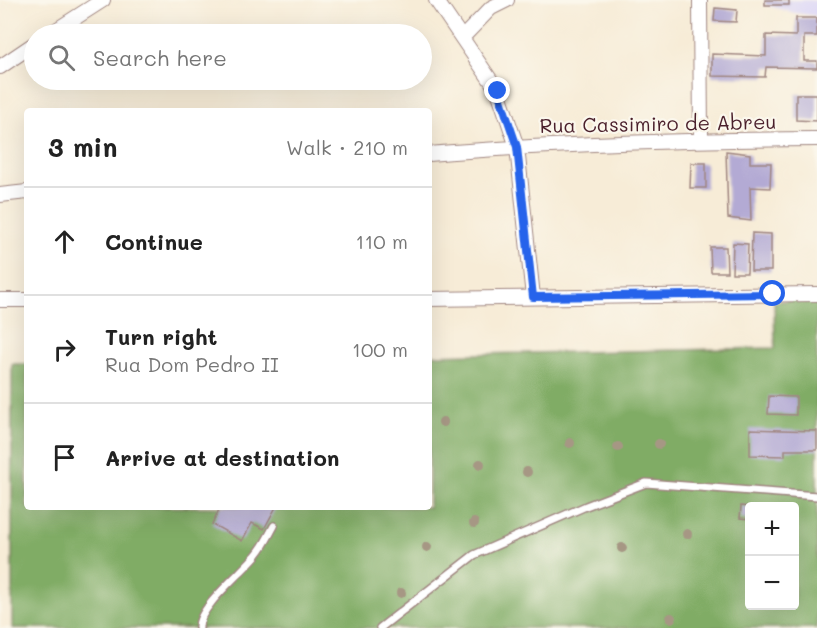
<!DOCTYPE html>
<html lang="en">
<head>
<meta charset="utf-8">
<style>
  :root { --surface:#fff; --page:#f2f2f2; --text:#222; --muted:#767676; --line:#e0e0e0 }
  body { margin:0; font-family:Mali,sans-serif; background:var(--page); color:var(--text) }
  .controls { position:absolute; right:18px; bottom:18px; display:grid; overflow:hidden; border-radius:6px; box-shadow:0 6px 24px #0002 }
  .controls button { width:54px; height:54px; display:grid; place-items:center; padding:0; border:0; border-bottom:2px solid var(--line); background:var(--surface); color:var(--text); font:30px sans-serif }
  .stop { position:absolute; width:18px; height:18px; margin:-14px; border:4px solid #2563eb; border-radius:50%; background:#fff }
  .stop.end { background:#2563eb; border-color:#fff; box-shadow:0 2px 6px #0008 }
  .list { margin:0; padding:0; list-style:none }
  h2 { display:flex; justify-content:space-between; align-items:center; height:78px; margin:0; padding:0 24px; font-size:26px }
  h2 small { font-size:20px; font-weight:400; color:var(--muted) }
  .list li { display:grid; grid-template-columns:39px 1fr auto; gap:18px; align-items:center; box-sizing:border-box; height:108px; padding:0 24px; border-top:2px solid var(--line) }
  .list b { display:block; font-size:22px; white-space:nowrap }
  .list p { margin:0; font-size:20px; white-space:nowrap; color:var(--muted) }
  .list em { font-size:20px; font-style:normal; color:var(--muted) }
  .icon { flex:none; width:33px; height:33px; fill:none; stroke:currentColor; stroke-width:2; stroke-linecap:round; stroke-linejoin:round }
  .map { position:relative; flex:none; width:817px; height:628px; overflow:hidden }
  .search { position:absolute; background:var(--surface); box-shadow:0 6px 24px #0002; left:24px; top:24px; width:408px; height:66px; display:flex; align-items:center; gap:15px; box-sizing:border-box; padding:0 21px; border-radius:33px; color:var(--muted); font-size:22px }
  .panel { position:absolute; background:var(--surface); box-shadow:0 6px 24px #0002; left:24px; top:108px; width:408px; height:402px; border-radius:6px }
  .map>svg:first-child { display:block }
  .built { fill:#dbd6f7 }
  .forest { fill:#80ac65; stroke:#656648; stroke-width:1.5; fill-rule:evenodd }
  .building { fill:#b3aad4 }
  .lines { fill:none; stroke-linecap:round; stroke-linejoin:round }
  .lane-casing { stroke:#a08681; stroke-width:10 }
  .street-casing { stroke:#a08681; stroke-width:16 }
  .lane { stroke:#fff; stroke-width:7 }
  .street { stroke:#fff; stroke-width:14 }
  .tree { fill:#a69784 }
  .route { stroke:#2563eb; stroke-width:8 }
  .labels { text-anchor:middle; dominant-baseline:central; stroke-width:4.5; stroke-linejoin:round; paint-order:stroke }
  .street-label { font-size:20px; fill:#4a1f2b; stroke:#fbf7ec }
</style>
</head>
<body>
<div class="map">
<svg width="817" height="628" viewBox="0 0 817 628">
  <rect width="100%" height="100%" fill="#fbf7ec"/>
  <filter id="ink" filterUnits="userSpaceOnUse"><feTurbulence type="fractalNoise" baseFrequency=".0167" numOctaves="2"/><feDisplacementMap in="SourceGraphic" scale="12" xChannelSelector="R" yChannelSelector="G"/><feConvolveMatrix kernelMatrix="1 2 1 2 8 2 1 2 1" color-interpolation-filters="sRGB"/></filter>
  <filter id="wash" filterUnits="userSpaceOnUse"><feTurbulence type="fractalNoise" baseFrequency=".008" numOctaves="4" result="noise"/><feDisplacementMap in="SourceGraphic" scale="24" xChannelSelector="R" yChannelSelector="G"/><feGaussianBlur stdDeviation="1.35" result="paint"/><feColorMatrix in="noise" values="0 0 0 0 0 0 0 0 0 0 0 0 0 0 0 0 0 1.4 0 .05"/><feComposite in="paint" operator="in"/></filter>
  <g filter="url(#wash)">
    <rect width="100%" height="100%" fill="#f7ecd7"/>
    <!-- built -->
    <path class="built" d="M765,0H817V16L795,13L765,5Z"/>
    <!-- forest -->
    <path class="forest" d="M817,297V628H12V364H27V507H429V355L775,348L774,302ZM750,506H794V606H750Z"/>
    <g id="blocks">
      <!-- building -->
      <path class="building" d="M765,0H789V5H765Z
        M715,8L737,10L736,22L714,21Z
        M796,18H817V36H804V61H817V68L766,67L765,77L712,76V54L766,56V35L796,36Z
        M796,94H817V121L796,120Z
        M726,151L750,154V163H771L770,188L750,187L751,221L728,218Z
        M691,163H706V188H690Z
        M752,233L771,234V271H751Z
        M733,243L748,244L747,273H732Z
        M710,247H726L727,272H711Z
        M769,396L796,397V415L768,414Z
        M750,429L817,431V450H785V456L750,455Z
        M741,506L750,507V519L740,518Z
        M221,507H276L264,529L252,523L242,541L212,524Z"/>
    </g>
  </g>
  <g filter="url(#ink)">
    <use href="#blocks" fill-opacity="0" stroke="#a08681" stroke-width="1.5"/>
    <g class="lines">
      <!-- lane casing -->
      <g class="lane-casing">
        <path id="lane" d="M199,628C197,608 244,571 257,554C264,546 269,535 274,526
          M380,628L474,555L586,506L646,483L817,496"/>
      </g>
      <!-- street casing -->
      <g class="street-casing">
        <path id="street" d="M436,0L498,91L517,147L533,297
          M700,0L701,140
          M50,34L103,0
          M463,37L491,8L507,0
          M0,67L34,44
          M429,154C558,143 687,140 817,139
          M0,195L27,192
          M429,299L817,294
          M0,300H27"/>
      </g>
      <!-- lane -->
      <use href="#lane" class="lane"/>
      <!-- street -->
      <use href="#street" class="street"/>
    </g>
    <!-- trees -->
    <g class="tree">
      <circle cx="443" cy="422" r="5"/>
      <circle cx="570" cy="443" r="5"/>
      <circle cx="659" cy="444" r="5"/>
      <circle cx="618" cy="447" r="5"/>
      <circle cx="480" cy="464" r="5"/>
      <circle cx="527" cy="472" r="5"/>
      <circle cx="474" cy="523" r="5"/>
      <circle cx="687" cy="534" r="5"/>
      <circle cx="427" cy="547" r="5"/>
      <circle cx="622" cy="548" r="5"/>
      <circle cx="401" cy="593" r="5"/>
      <circle cx="671" cy="618" r="5"/>
    </g>
  </g>
  <g class="lines" filter="url(#ink)">
    <!-- route -->
    <path class="route" d="M498,91L517,147L533,297L773,294"/>
  </g>
  <g class="labels">
    <!-- street labels -->
    <g class="street-label">
      <text transform="translate(658 123) rotate(-1)">Rua Cassimiro de Abreu</text>
    </g>
  </g>
</svg>
<div class="controls">
<button>+</button>
<button>−</button>
</div>
<div class="stop" style="left:773px;top:294px"></div>
<div class="stop end" style="left:498px;top:91px"></div>
<div class="search"><svg class="icon" aria-label="search" viewBox="0 0 24 24"><circle cx="10" cy="10" r="6"/><path d="M15 15l6 6"/></svg>Search here</div>
<section class="panel">
<h2>3 min<small>Walk · 210 m</small></h2>
<ul class="list">
<li><svg class="icon" aria-label="ahead" viewBox="0 0 24 24"><path d="M12 20V5M6 11l6-6 6 6"/></svg><div><b>Continue</b></div><em>110 m</em></li>
<li><svg class="icon" aria-label="right" viewBox="0 0 24 24"><path d="M7 20v-9h11M14 6l5 5-5 5"/></svg><div><b>Turn right</b><p>Rua Dom Pedro II</p></div><em>100 m</em></li>
<li><svg class="icon" aria-label="arrive" viewBox="0 0 24 24"><path d="M6 21V4h12l-3 4 3 4H6"/></svg><div><b>Arrive at destination</b></div></li>
</ul>
</section>
</div>
</body>
</html>
